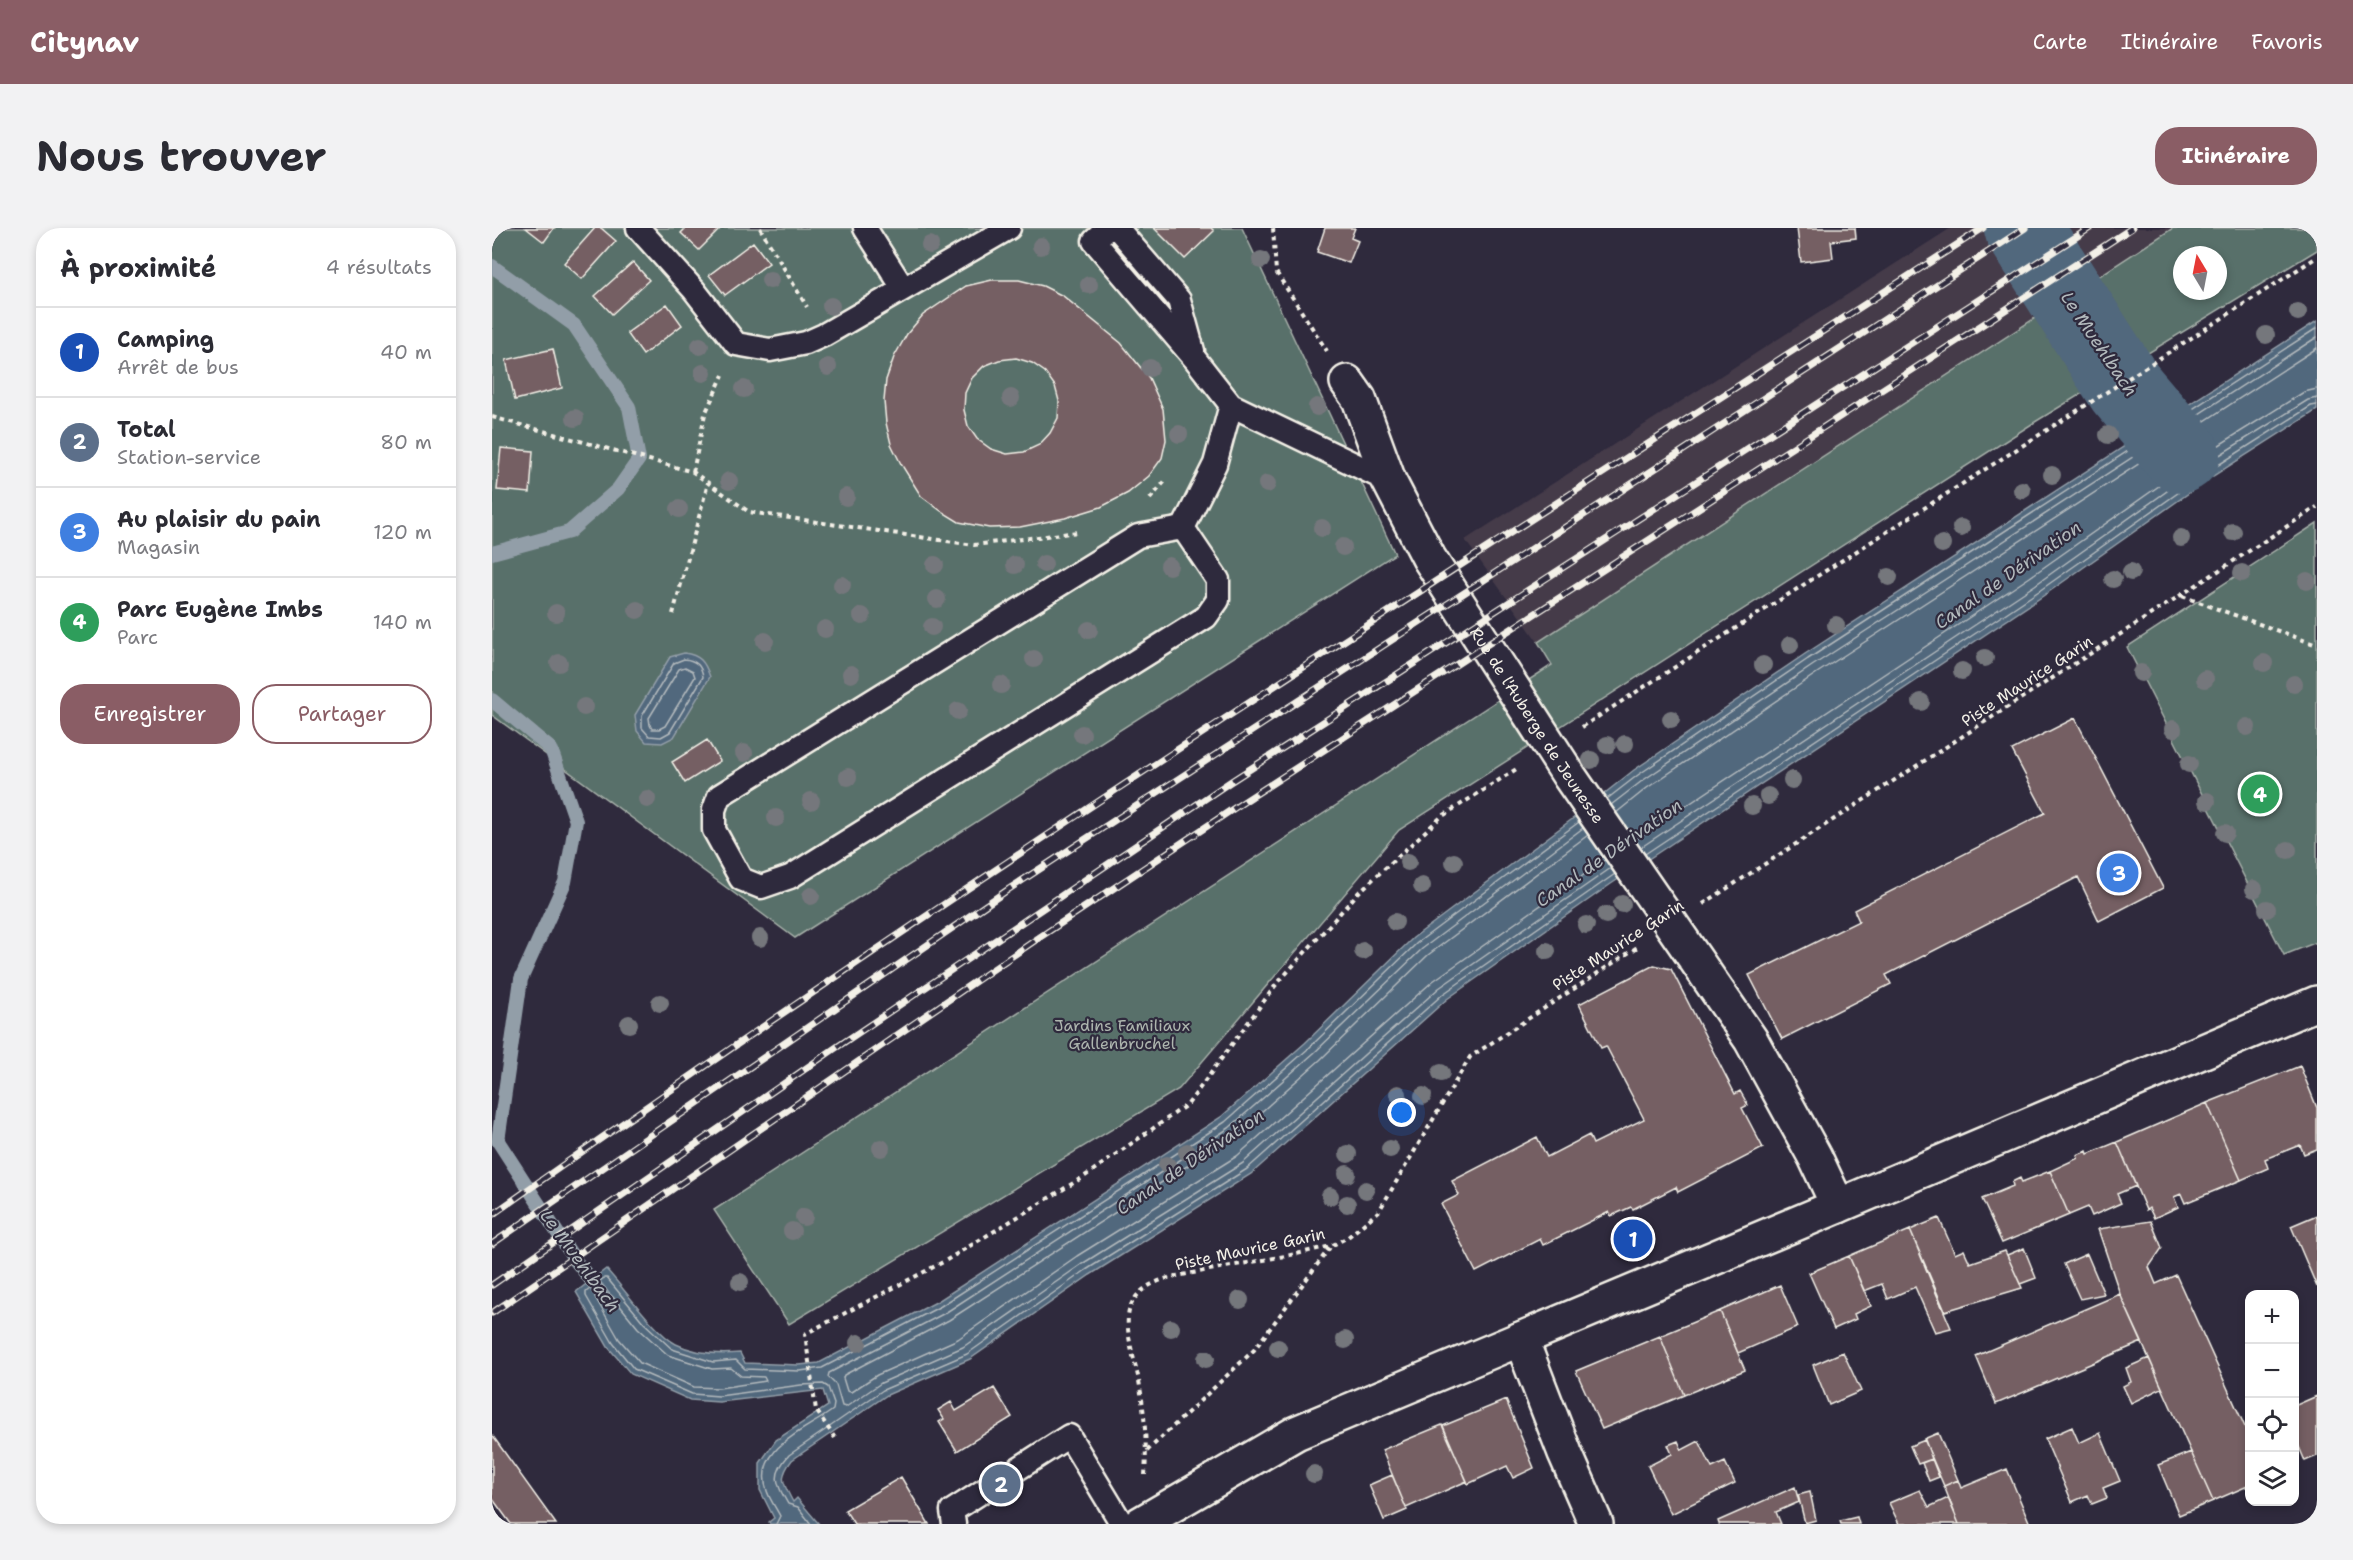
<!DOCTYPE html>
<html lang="fr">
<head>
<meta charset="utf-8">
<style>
  :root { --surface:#fff; --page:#f2f2f3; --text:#2b2b33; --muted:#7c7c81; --line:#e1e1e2; --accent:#8a5d65 }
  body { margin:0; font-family:"Shantell Sans",sans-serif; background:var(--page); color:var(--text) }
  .controls { position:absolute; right:18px; bottom:18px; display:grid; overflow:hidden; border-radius:12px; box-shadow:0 3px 9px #0003 }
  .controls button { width:54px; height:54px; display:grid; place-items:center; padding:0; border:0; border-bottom:2px solid var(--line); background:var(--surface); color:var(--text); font:30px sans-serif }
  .compass { position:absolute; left:1681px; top:18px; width:54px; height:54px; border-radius:50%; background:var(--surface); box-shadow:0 3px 9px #0003; rotate:350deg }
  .you { position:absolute; left:910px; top:885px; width:21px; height:21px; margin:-15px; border:4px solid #fff; border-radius:50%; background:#1a73e8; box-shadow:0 0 0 9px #1a73e833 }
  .badge { display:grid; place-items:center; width:39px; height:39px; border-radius:50%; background:var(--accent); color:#fff; font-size:20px; font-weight:700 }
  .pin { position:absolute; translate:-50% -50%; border:3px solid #fff; box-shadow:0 2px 6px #0006 }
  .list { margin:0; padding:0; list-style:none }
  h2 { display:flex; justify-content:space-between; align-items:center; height:78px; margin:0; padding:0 24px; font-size:26px }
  h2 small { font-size:20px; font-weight:400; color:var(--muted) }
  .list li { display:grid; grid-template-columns:39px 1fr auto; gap:18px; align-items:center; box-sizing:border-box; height:90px; padding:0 24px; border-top:2px solid var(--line) }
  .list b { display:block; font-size:22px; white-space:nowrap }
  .list p { margin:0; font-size:20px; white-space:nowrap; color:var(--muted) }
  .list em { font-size:20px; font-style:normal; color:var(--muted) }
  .actions { display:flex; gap:12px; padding:18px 24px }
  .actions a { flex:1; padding:14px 0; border:2px solid var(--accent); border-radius:24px; text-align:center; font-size:21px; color:var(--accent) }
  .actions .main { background:var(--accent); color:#fff }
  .icon { flex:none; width:33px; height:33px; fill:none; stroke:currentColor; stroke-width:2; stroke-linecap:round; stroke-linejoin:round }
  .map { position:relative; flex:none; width:1825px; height:1296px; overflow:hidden; border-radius:24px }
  header { display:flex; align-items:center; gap:36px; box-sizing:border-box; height:84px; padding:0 30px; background:var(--accent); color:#fff }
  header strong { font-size:28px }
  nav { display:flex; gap:33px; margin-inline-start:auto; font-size:21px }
  .intro { display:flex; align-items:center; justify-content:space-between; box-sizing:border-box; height:144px; padding:0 36px }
  h1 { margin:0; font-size:42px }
  .button { padding:15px 27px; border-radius:24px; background:var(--accent); color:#fff; font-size:21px; font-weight:700 }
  main { display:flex; gap:36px; padding:0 36px }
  aside { flex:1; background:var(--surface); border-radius:24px; box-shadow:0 3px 9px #0003 }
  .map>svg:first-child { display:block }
  .built { fill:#443a49 }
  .green { fill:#596f6a; stroke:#a6b0a9; stroke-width:1.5; fill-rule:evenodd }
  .water { fill:#51677d; stroke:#929ea8; stroke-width:1.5 }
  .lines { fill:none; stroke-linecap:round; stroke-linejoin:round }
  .shore { stroke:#b3babd; stroke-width:1.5 }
  .stream { stroke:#929ea8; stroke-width:14 }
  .river { stroke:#51677d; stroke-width:78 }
  .building { fill:#755e64; stroke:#f4f1e8; stroke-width:1.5; fill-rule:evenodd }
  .lane-casing { stroke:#f4f1e8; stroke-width:27 }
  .street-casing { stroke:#f4f1e8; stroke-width:38 }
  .secondary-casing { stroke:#f4f1e8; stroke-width:38 }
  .path { stroke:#f4f1e8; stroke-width:4; stroke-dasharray:4.5 4.5; stroke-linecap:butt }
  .lane { stroke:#2f2a3d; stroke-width:22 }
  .street { stroke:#2f2a3d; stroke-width:33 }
  .secondary { stroke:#2f2a3d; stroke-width:33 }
  .rail-casing { stroke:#f4f1e8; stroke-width:7 }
  .rail { stroke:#2f2a3d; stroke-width:4.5; stroke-dasharray:14; stroke-linecap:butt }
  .tree { fill:#75777c }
  .labels { text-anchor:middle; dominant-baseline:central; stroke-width:4.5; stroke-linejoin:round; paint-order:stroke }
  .street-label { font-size:16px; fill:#f4f1e8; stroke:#2f2a3d }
  .park-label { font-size:16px; fill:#aeb6af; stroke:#2f2a3d }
  .water-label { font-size:18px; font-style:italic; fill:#b3babd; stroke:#2f2a3d }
</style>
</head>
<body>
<header>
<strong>Citynav</strong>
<nav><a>Carte</a><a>Itinéraire</a><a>Favoris</a></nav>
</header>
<div class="intro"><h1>Nous trouver</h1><a class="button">Itinéraire</a></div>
<main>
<aside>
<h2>À proximité<small>4 résultats</small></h2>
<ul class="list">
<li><span class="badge" style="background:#1a4fb4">1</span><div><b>Camping</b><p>Arrêt de bus</p></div><em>40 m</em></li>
<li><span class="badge" style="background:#5c6f8a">2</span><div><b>Total</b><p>Station-service</p></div><em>80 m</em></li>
<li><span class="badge" style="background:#3f7fe0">3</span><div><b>Au plaisir du pain</b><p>Magasin</p></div><em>120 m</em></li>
<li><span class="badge" style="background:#2e9e5b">4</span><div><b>Parc Eugène Imbs</b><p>Parc</p></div><em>140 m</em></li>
</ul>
<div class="actions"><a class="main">Enregistrer</a><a>Partager</a></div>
</aside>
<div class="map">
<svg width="1825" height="1296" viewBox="0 0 1825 1296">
  <rect width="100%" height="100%" fill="#2f2a3d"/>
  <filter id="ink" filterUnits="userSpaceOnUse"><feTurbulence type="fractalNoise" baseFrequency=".0167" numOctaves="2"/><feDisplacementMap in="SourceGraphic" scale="12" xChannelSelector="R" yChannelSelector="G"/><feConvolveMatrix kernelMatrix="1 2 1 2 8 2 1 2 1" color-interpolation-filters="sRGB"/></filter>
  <g filter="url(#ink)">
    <!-- built -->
    <path class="built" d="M1459,0H1681L1046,414L973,312Z"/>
    <!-- green -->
    <path class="green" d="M0,0H750L903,326L303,710L0,487Z
      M1681,0H1825V22L1543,194L907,602L687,861L297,1096L222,982L1060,437L1046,414ZM1690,27H1726V63H1690Z
      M1825,295V714L1792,727L1635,419Z"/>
    <!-- water -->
    <path class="water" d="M1825,93V182L1721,248L1551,368L1119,656L955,771L759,946L598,1047L478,1131L395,1167L300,1232C286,1250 291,1255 301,1274L305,1270L327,1296H278L277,1294L282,1290L268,1262V1235L284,1212L336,1178L331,1162L227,1174L198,1172L139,1146L116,1119L84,1064L114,1041C131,1059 164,1106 184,1116C204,1126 226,1127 248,1125L253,1135L307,1137L327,1135L446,1073L729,889L813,815L921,710L1079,592L1142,542L1313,426Z
      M192,425C208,427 213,434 218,449L182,509L170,515L154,514L145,503L143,487L178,429Z"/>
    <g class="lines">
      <!-- shore -->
      <path class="shore" d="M192,431C203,432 210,438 211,449L178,504L169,509L157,508L150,500V488L182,435Z
        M193,439L201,443L203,449L173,498L167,501H160L158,497L157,490L187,441Z
        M1115,571L1146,547L1316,431L1825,100
        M1119,577L1150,553L1320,438L1825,109
        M1124,585L1155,560L1325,445L1825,120
        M1091,600L930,721L822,825L737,900L453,1085L337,1145L336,1149L344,1157L350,1178L354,1179L389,1155L471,1119L590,1036L751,935L947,760L1119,640
        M1096,607L936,727L828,832L743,907L457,1092L352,1147L351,1150L355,1163L359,1164L385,1147L466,1111L585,1028L745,928L941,753L1113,632
        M1143,612L1538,349L1708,229L1812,164L1825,161
        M1148,620L1543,357L1713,236L1816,172L1825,170
        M1153,626L1547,363L1717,243L1819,178L1825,177
        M111,1060L121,1069L146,1100L176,1127L220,1141L239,1140L249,1148L272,1149L274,1153L227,1160L202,1159L148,1135L127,1111L103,1069L104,1066Z
        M284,1296L288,1288C284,1280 278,1272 275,1263C260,1220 315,1202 341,1182L342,1176L336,1159L331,1156L309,1157L227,1168L200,1166L142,1141L121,1115L94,1068V1064L112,1050H115L152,1095L180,1121L221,1134L244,1132L253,1141L308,1143L330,1140L449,1078L733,894L817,820L925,715L1087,594
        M319,1296L306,1279L296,1276C284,1255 279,1247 297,1227L391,1162L475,1126L594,1042L755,941L951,766L1123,646"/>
      <!-- stream -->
      <path class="stream" d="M0,38L82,97L137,179L147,231L126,261L77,304L0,325
        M0,472L59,521L84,593L73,654L29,751L6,913L83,1032L110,1066"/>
      <!-- river -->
      <path class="river" d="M1531,0L1633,160L1689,226"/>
    </g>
    <!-- building -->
    <path class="building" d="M34,0H62L52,14Z
      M103,0H109L124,13L90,51L72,35Z
      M194,0H229L207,22L189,5Z
      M662,0H719L722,3L693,31Z
      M833,0H863L859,10L866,13L857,35L825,24Z
      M1305,0H1363L1364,10L1339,13L1341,30L1309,34Z
      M261,14L277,35L233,67L217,47Z
      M141,34L157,52L120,86L103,68Z
      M500,52H527L551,58L571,68L629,115L657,150L671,181L674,212L670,230L657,248L636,265L609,279L573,290L528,299L497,300L467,294L449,283L429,268L409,236L399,216L394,195L392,173L394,152L402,129L415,106L431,87L474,58ZM524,130L540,135L553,144L563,158L567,173L566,190L558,205L547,217L532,224L515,226L499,221L485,211L476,198L472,182L473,165L480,150L492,138L507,132Z
      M175,76L190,97L151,127L135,105Z
      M61,121L70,160L23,172L14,132Z
      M9,220L41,223L38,265L5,262Z
      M1583,490L1671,660L1607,693L1586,649L1394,747L1399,756L1290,811L1257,747L1367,693L1362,682L1553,585L1520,522Z
      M215,512L228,533L193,555L180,534Z
      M1162,737L1179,741L1243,866L1248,863L1256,877L1250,880L1271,920L1186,964L1184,959L1141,981L1139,979L1119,988L1117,984L1051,1017L1048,1011L984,1044L949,976L967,967L960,953L1045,909L1055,929L1097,907L1101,916L1152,891L1114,818L1109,820L1087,776Z
      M1808,838L1825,880V921L1812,926L1808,917L1773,931L1776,940L1749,952L1715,875Z
      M1715,875L1749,952L1693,975L1689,966L1682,969L1686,979L1662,990L1657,980L1654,982L1625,914Z
      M1625,914L1644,958L1625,966L1629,975L1600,988L1596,979L1577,987L1558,943L1586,930L1585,927L1595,923L1596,926Z
      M1558,943L1577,987L1510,1015L1490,971L1521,958L1520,954L1528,950L1530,954Z
      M1825,987V1059L1799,998Z
      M1447,990L1463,1026L1472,1022L1478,1035L1513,1023L1530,1060L1453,1083L1418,1002Z
      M1659,993L1670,1020L1657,1039L1664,1056L1684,1047L1758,1210V1257L1721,1273L1628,1066L1606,1001Z
      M1151,1001L1156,1011L1131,1022L1127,1012Z
      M1418,1002L1439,1053L1459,1100L1443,1104L1423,1059L1396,1071L1390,1056L1372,1063L1357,1028Z
      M1532,1020L1544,1050L1528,1056L1515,1027Z
      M1595,1026L1612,1066L1588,1071L1572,1036Z
      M1357,1028L1379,1078L1362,1086L1364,1091L1342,1101L1317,1045Z
      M1288,1057L1306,1099L1246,1125L1228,1083Z
      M1628,1066L1650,1114L1504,1176L1484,1128Z
      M1228,1083L1253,1142L1192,1167L1168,1108Z
      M1168,1108L1192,1167L1110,1201L1084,1143Z
      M1351,1124L1369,1163L1337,1177L1321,1137Z
      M1657,1130L1670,1160L1639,1175L1631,1158L1639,1154L1634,1140Z
      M502,1160L520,1189L465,1223L447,1194L452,1191L446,1182L459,1174L464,1183Z
      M1825,1168V1228L1813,1233L1802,1207V1178Z
      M1014,1172L1042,1240L1021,1250L1015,1238L976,1256L951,1198Z
      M950,1197L975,1253L914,1280L890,1222Z
      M1580,1199L1587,1215L1608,1205L1628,1253L1611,1260L1615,1270L1600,1276L1596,1267L1580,1274L1553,1211Z
      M1446,1205L1466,1252L1452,1258L1432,1211Z
      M0,1207L64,1296H19L0,1270Z
      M1433,1212L1440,1231L1426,1236L1418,1218Z
      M1186,1213L1190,1222L1207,1213L1220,1240L1233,1234L1243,1255L1179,1286L1156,1238L1180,1226L1176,1217Z
      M1699,1224L1721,1273L1687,1287L1666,1237Z
      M1440,1231L1447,1249L1437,1253L1430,1235Z
      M1515,1241L1538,1296H1467L1452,1258L1466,1252L1469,1260Z
      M900,1247L915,1282L892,1292L877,1257Z
      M409,1249L437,1296H362L353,1282Z
      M1303,1259L1307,1274L1284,1284L1289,1296H1227L1226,1293Z
      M1428,1262L1437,1279L1456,1270L1467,1296H1407L1397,1275Z
      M1318,1264L1324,1292L1313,1295L1306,1267Z
      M1365,1289L1367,1296H1349L1348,1293Z"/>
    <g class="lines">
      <!-- lane casing -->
      <g class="lane-casing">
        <path id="lane" d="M146,0L202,62L244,116L278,122L314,115L332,107L517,0
          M373,0L411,60
          M616,0L602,13L703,131L739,177L897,253
          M625,0L687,72L701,123
          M691,300L726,352V372L714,389L298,649L269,659L249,651L222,602V582L227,568L646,308Z
          M691,300L723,236L739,177
          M462,1296L460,1283L577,1208L630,1296"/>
      </g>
      <!-- street casing -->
      <g class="street-casing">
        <g id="street">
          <path id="s1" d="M855,154L867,171L897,253L937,330L1078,549L1259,812L1323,929L1346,978"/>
          <path d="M1029,1111L1073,1225L1104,1296"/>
        </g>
      </g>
      <!-- secondary casing -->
      <g class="secondary-casing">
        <path id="secondary" d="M648,1296L804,1205L1346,978L1825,775"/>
      </g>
      <!-- path -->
      <path class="path" d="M268,0L315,79
        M781,0L784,44L835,123
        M0,189L201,244L257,284L482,317L586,304
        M201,244L213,186L231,147
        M658,271L674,252
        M1690,368L1825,417
        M181,386L216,255
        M1090,499C1334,341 1581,187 1825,29
        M1211,676L1825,279
        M343,1210L324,1182L313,1106L453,1033L593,948L696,876L783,758L866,665L949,589L1026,540
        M655,1223L762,1122L839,1018
        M653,1247C655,1218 653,1188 648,1159C645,1136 629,1099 639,1077C647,1060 662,1054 679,1049L804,1026L839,1018L856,1009L887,983L978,829L1147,718"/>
      <!-- lane -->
      <use href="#lane" class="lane"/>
      <!-- street -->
      <use href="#street" class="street"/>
      <!-- secondary -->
      <use href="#secondary" class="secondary"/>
      <!-- rail casing -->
      <g class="rail-casing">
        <path id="rail" d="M0,987C487,642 991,323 1491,0
          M0,1016L517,661L1533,0
          M0,1057L342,821L738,554L1598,0
          M0,1085L548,709L753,573L1640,0"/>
      </g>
      <!-- rail -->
      <use href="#rail" class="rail"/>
    </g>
    <!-- trees -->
    <g class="tree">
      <circle cx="438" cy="17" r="9"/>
      <circle cx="549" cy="18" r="9"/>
      <circle cx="769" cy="32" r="9"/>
      <circle cx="278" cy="52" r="9"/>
      <circle cx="597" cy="57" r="9"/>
      <circle cx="339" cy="78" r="9"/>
      <circle cx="1806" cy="84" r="9"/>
      <circle cx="1774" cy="107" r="9"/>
      <circle cx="208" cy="118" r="9"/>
      <circle cx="336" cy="139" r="9"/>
      <circle cx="658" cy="140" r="9"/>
      <circle cx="211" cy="145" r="9"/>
      <circle cx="252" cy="161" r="9"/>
      <circle cx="519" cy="170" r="9"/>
      <circle cx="825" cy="179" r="9"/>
      <circle cx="83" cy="190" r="9"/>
      <circle cx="687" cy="206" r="9"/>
      <circle cx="1616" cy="207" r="9"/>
      <circle cx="1560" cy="247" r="9"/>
      <circle cx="237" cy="253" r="9"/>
      <circle cx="775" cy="256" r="9"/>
      <circle cx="1530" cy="262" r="9"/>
      <circle cx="354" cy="269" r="9"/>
      <circle cx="187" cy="281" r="9"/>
      <circle cx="830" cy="300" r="9"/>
      <circle cx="1469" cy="300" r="9"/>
      <circle cx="1741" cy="304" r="9"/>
      <circle cx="1689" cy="310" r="9"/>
      <circle cx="1450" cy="316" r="9"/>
      <circle cx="851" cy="319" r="9"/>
      <circle cx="552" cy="336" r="9"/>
      <circle cx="443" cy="337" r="9"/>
      <circle cx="523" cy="337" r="9"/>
      <circle cx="677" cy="338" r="9"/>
      <circle cx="1639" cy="344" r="9"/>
      <circle cx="1750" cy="345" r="9"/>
      <circle cx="1397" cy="349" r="9"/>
      <circle cx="1621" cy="351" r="9"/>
      <circle cx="1815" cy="353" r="9"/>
      <circle cx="350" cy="357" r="9"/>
      <circle cx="445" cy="371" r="9"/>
      <circle cx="145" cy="382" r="9"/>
      <circle cx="64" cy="385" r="9"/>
      <circle cx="370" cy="388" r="9"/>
      <circle cx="1344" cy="397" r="9"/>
      <circle cx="440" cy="399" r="9"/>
      <circle cx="333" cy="401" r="9"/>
      <circle cx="597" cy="402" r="9"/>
      <circle cx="273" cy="413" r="9"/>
      <circle cx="1298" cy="417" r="9"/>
      <circle cx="1493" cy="430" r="9"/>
      <circle cx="542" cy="431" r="9"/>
      <circle cx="67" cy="435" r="9"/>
      <circle cx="1772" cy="435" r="9"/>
      <circle cx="1271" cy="437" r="9"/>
      <circle cx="1470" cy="443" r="9"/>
      <circle cx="1649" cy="445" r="9"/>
      <circle cx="359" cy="446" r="9"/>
      <circle cx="1713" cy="451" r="9"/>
      <circle cx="1802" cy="456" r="9"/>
      <circle cx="509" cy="457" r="9"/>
      <circle cx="1429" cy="474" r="9"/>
      <circle cx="92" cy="479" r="9"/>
      <circle cx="466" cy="483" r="9"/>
      <circle cx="1179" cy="491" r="9"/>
      <circle cx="1755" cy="499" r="9"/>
      <circle cx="1681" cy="501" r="9"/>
      <circle cx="590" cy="506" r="9"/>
      <circle cx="1133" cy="516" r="9"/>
      <circle cx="1115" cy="517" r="9"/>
      <circle cx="252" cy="525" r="9"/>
      <circle cx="1099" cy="532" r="9"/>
      <circle cx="1697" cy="536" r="9"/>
      <circle cx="356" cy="549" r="9"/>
      <circle cx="1300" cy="552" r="9"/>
      <circle cx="1276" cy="568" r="9"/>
      <circle cx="155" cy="571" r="9"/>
      <circle cx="319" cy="573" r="9"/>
      <circle cx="1715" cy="573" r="9"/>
      <circle cx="1260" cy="578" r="9"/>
      <circle cx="284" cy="590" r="9"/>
      <circle cx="1733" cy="605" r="9"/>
      <circle cx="1796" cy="622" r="9"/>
      <circle cx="916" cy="634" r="9"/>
      <circle cx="962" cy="634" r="9"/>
      <circle cx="930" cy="658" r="9"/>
      <circle cx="1762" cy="661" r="9"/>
      <circle cx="319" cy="668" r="9"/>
      <circle cx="1130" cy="676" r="9"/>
      <circle cx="1775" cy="681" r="9"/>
      <circle cx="1114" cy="687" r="9"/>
      <circle cx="903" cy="694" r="9"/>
      <circle cx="1094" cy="697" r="9"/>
      <circle cx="268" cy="710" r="9"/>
      <circle cx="871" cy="723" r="9"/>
      <circle cx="1055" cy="723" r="9"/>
      <circle cx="168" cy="775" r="9"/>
      <circle cx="137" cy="796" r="9"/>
      <circle cx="949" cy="845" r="9"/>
      <circle cx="906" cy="866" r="9"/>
      <circle cx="931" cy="868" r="9"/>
      <circle cx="389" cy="920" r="9"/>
      <circle cx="898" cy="921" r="9"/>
      <circle cx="695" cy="924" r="9"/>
      <circle cx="856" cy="926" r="9"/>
      <circle cx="675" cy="937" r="9"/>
      <circle cx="855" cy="946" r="9"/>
      <circle cx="874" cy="962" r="9"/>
      <circle cx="838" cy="968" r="9"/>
      <circle cx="855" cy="976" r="9"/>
      <circle cx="312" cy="989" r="9"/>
      <circle cx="300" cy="1003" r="9"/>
      <circle cx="248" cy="1054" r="9"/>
      <circle cx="748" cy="1072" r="9"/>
      <circle cx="679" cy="1100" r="9"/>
      <circle cx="853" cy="1112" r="9"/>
      <circle cx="366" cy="1115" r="9"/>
      <circle cx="786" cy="1120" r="9"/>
      <circle cx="714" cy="1131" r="9"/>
      <circle cx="822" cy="1246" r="9"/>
    </g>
  </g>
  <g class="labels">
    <!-- street labels -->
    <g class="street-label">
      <text transform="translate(1535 453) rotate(-33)">Piste Maurice Garin</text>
      <text stroke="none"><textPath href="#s1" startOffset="394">Rue de l'Auberge de Jeunesse</textPath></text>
      <text transform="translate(1126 717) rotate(-33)">Piste Maurice Garin</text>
      <text transform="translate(758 1021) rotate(-12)">Piste Maurice Garin</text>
    </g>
    <!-- park labels -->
    <g class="park-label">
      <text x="630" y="797">Jardins Familiaux<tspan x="630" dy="18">Gallenbruchel</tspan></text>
    </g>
    <!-- water labels -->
    <g class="water-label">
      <text transform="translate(1607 116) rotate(56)">Le Muehlbach</text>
      <text transform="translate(1516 347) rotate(-35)">Canal de Dérivation</text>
      <text transform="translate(1117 625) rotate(-35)">Canal de Dérivation</text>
      <text transform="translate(698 934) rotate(-34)">Canal de Dérivation</text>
      <text transform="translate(88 1033) rotate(54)">Le Muehlbach</text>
    </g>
  </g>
</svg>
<div class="controls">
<button>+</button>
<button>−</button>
<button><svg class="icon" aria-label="locate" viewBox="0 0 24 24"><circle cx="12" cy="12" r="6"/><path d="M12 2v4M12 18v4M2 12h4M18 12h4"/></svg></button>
<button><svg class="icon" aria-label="layers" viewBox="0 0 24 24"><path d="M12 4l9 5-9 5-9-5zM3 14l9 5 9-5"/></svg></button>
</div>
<svg class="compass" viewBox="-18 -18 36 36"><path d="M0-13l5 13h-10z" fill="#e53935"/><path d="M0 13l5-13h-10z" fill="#7c7c81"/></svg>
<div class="you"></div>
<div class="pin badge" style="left:1141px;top:1011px;background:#1a4fb4">1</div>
<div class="pin badge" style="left:509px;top:1256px;background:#5c6f8a">2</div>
<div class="pin badge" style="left:1627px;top:645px;background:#3f7fe0">3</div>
<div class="pin badge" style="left:1768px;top:566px;background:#2e9e5b">4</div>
</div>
</main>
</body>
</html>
